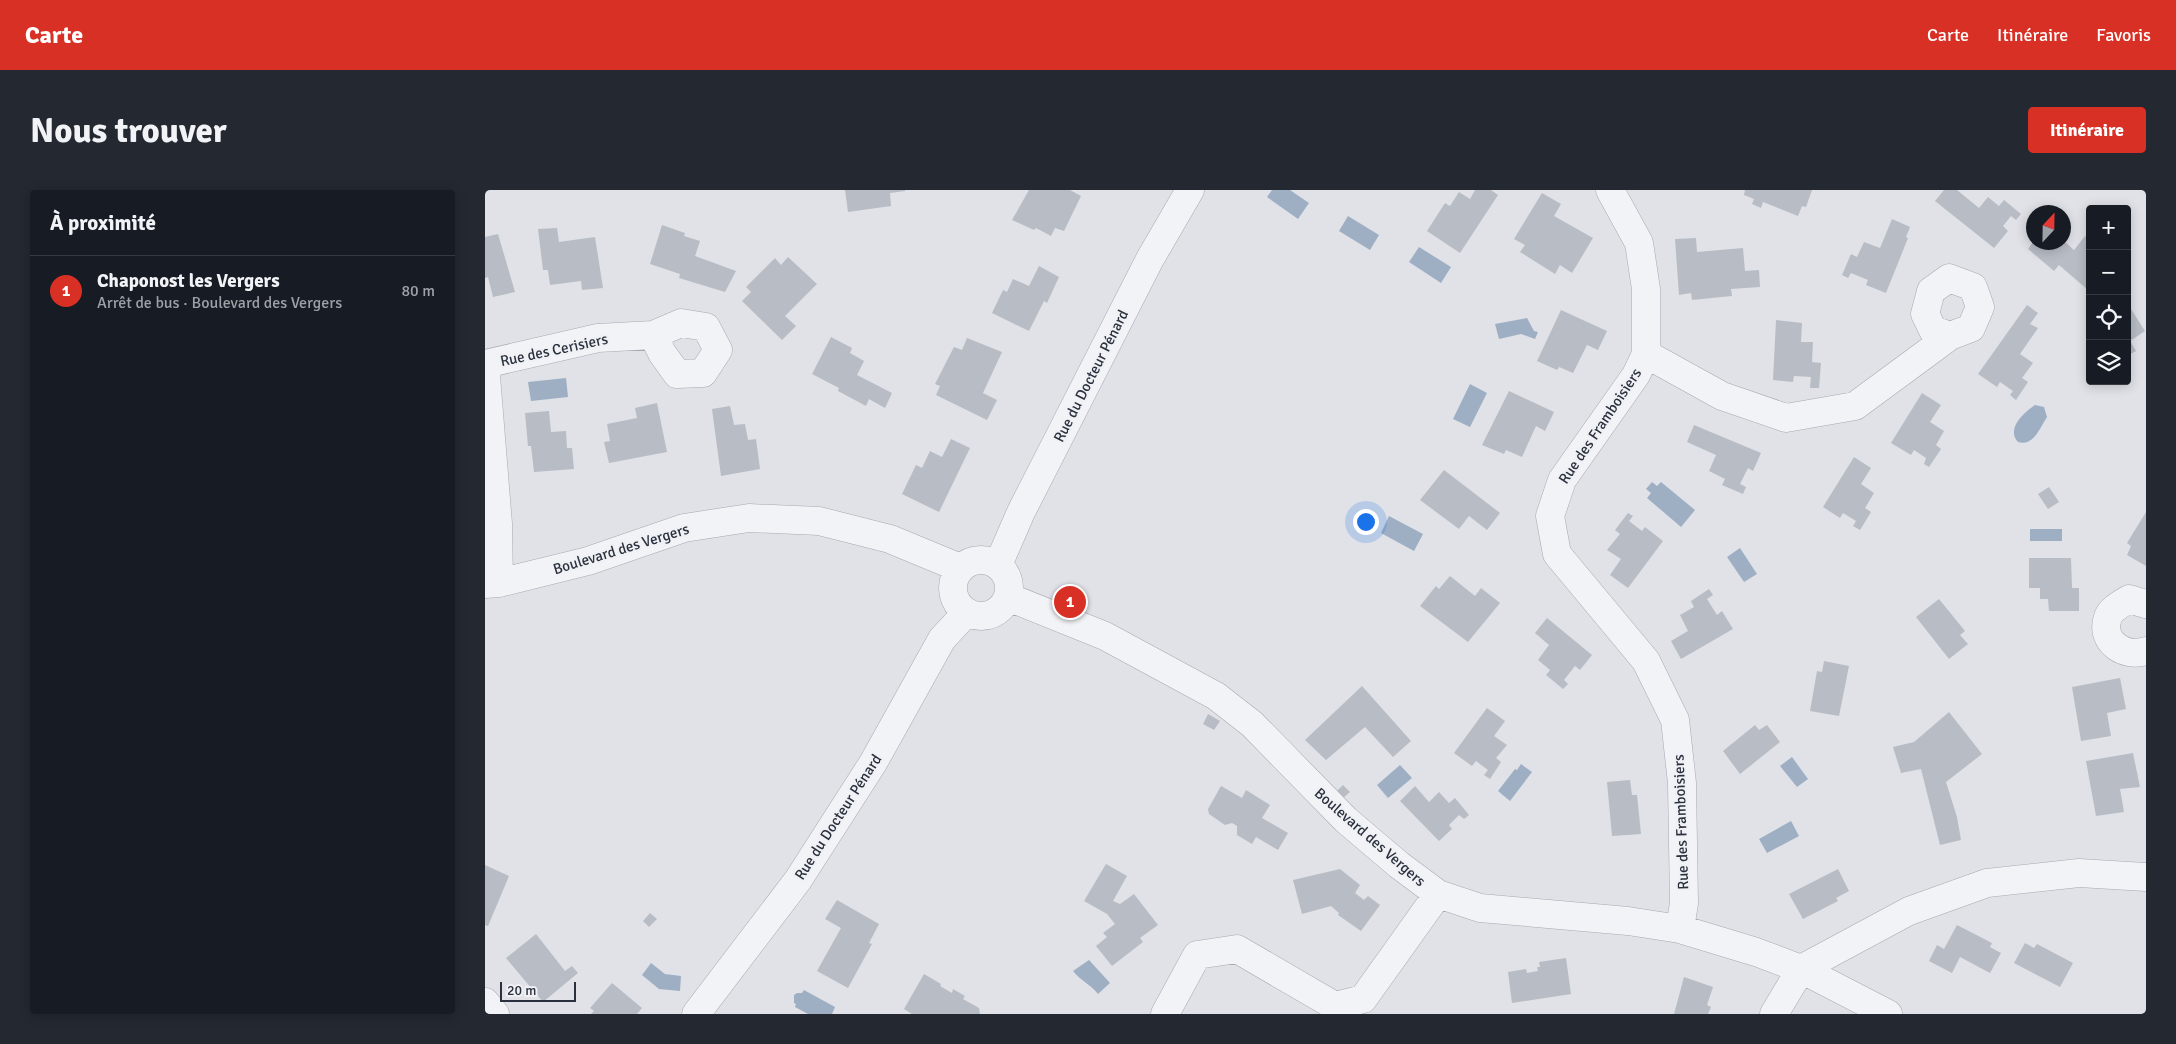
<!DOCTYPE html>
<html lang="fr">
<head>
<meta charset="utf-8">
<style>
  :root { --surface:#171b24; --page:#242831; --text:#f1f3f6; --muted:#9ea1a6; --line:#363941; --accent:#d93025 }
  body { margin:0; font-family:Signika,sans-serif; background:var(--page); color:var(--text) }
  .controls { position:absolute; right:15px; top:15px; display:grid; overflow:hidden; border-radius:5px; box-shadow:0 2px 12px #0003 }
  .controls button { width:45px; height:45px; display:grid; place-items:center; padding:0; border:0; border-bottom:1px solid var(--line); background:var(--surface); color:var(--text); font:25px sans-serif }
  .compass { position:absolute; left:1541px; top:15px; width:45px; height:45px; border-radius:50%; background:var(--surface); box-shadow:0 2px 12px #0003; rotate:22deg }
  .scale { position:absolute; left:15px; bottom:12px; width:76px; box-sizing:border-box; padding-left:5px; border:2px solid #2a303d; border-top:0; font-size:14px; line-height:18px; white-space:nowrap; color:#2a303d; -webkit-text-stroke:4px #eff1f5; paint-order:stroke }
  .you { position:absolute; left:880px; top:331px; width:18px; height:18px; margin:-12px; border:4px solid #fff; border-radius:50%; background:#1a73e8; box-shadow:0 0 0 8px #1a73e833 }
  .badge { display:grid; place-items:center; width:32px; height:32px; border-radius:50%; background:var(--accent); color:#fff; font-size:16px; font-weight:700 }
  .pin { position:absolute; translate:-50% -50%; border:2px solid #fff; box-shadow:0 1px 5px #0006 }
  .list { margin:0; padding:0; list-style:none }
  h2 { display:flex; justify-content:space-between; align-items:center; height:65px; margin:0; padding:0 20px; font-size:21px }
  h2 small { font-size:16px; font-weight:400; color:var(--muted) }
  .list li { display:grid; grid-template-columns:32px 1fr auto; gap:15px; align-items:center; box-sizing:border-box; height:70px; padding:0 20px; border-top:1px solid var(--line) }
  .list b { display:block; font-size:19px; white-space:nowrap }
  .list p { margin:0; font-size:16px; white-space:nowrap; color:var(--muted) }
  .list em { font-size:16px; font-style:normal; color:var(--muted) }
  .icon { flex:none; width:28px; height:28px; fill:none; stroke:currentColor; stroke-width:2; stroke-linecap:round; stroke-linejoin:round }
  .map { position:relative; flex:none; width:1661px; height:824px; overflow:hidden; border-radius:5px }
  header { display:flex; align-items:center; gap:30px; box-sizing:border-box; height:70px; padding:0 25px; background:var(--accent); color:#fff }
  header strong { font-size:24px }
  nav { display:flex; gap:28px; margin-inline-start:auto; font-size:18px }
  .intro { display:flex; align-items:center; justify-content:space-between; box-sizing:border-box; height:120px; padding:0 30px }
  h1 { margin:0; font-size:35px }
  .button { padding:12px 22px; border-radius:5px; background:var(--accent); color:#fff; font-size:18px; font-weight:700 }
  main { display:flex; gap:30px; padding:0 30px }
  aside { flex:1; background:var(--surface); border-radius:5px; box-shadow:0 2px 12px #0003 }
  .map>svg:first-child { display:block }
  .water { fill:#9eafc4 }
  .building { fill:#b8bcc4 }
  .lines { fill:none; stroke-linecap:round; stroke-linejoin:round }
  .minor-casing { stroke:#a6a9b1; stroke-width:29 }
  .minor { stroke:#f2f3f6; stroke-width:28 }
  .labels { text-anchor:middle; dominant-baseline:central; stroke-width:4.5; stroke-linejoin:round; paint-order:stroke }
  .street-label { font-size:15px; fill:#2a303d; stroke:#eff1f5 }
</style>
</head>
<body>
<header>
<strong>Carte</strong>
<nav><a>Carte</a><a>Itinéraire</a><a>Favoris</a></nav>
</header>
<div class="intro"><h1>Nous trouver</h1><a class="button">Itinéraire</a></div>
<main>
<aside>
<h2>À proximité<small></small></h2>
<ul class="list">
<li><span class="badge">1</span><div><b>Chaponost les Vergers</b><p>Arrêt de bus · Boulevard des Vergers</p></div><em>80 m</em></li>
</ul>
</aside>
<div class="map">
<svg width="1661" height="824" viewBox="0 0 1661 824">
  <rect width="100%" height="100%" fill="#e0e2e7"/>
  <!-- water -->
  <path class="water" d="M787,0H805L824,13L813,29L782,7Z
    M863,26L894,45L885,60L854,41Z
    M934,57L966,77L956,93L924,72Z
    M1042,128L1049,141L1053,142L1050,149L1036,144L1014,149L1010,134Z
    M81,188L83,207L46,211L43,192Z
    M985,194L1002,203L985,237L968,229Z
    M1550,215L1559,217L1562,227C1555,238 1548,257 1533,252C1521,239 1538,223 1550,215Z
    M1167,292L1172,296L1176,292L1210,320L1196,337L1162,308L1166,303L1161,299Z
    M904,326L938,344L929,361L896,343Z
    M1545,339H1577V351H1545Z
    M1255,358L1272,384L1259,392L1242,367Z
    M1307,567L1323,589L1312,597L1295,576Z
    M1036,574L1047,582L1025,611L1013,601L1030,579L1032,580Z
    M915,575L927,588L903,608L892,595Z
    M1306,631L1314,646L1282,663L1274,649Z
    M604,770L625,793L613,804C605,794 596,791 588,781Z
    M166,773L180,784L196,786L195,801L174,799L157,785Z
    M319,800L350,817L347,824H323L310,817L311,814L309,813V805L312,803H317Z"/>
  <!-- building -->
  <path class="building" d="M360,0H420V1L405,3L406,16L363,22Z
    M544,0H585L596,6L579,41L570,38L566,46L551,38L549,40L527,30Z
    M990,0H1006L1013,5L975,63L942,41L960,13L965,16L974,2L985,9Z
    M1260,0H1327L1321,17L1317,16L1313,26L1278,12L1276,18L1267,14L1269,9L1259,5Z
    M1459,0H1472L1494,18L1503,7L1514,16L1519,10L1536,24L1531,30L1526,26L1518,36L1523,41L1509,58L1450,11Z
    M1057,3L1076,14L1069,26L1108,48L1087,83L1075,75L1070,84L1035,62L1040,55L1029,49Z
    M1407,29L1425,37L1421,47L1423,48L1401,103L1381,95L1383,90L1366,83L1363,88L1357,85L1366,64L1372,67L1379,52L1395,58Z
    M177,35L200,43L199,46L215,51L210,66L251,81L240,102L194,88L195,84L165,74Z
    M72,38L74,52L110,47L118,98L97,100L96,91L65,95L63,80H58L53,39Z
    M13,44L30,102L8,107L3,87L0,88V47Z
    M1600,46L1605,50L1603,100L1574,75L1569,81L1543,59L1548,52H1578V50L1589,60Z
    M1211,48L1212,62L1258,58L1260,81L1274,80L1275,97L1246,99L1247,106L1207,110L1206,103L1194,105L1190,49Z
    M303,67L332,94L300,126L311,136L297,150L257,111L266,102L261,97L290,68L296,75Z
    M554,76L574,87L562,113L559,111L544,141L507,123L518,100L522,102L528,89L544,96Z
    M1542,115L1553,123L1545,134L1553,138L1535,164L1548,173L1537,188L1543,192L1531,210L1525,205L1528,201L1515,192L1512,197L1493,184Z
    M1646,119L1660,141L1645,151L1651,161L1642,166V121Z
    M1076,120L1122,141L1113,160L1102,155L1088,183L1074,177L1072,180L1052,171Z
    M1291,130L1317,133L1316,152H1328L1327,172L1336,173L1334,198H1325L1326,187L1309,186L1308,192L1288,190Z
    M346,147L367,158L365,163L379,171L372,185L407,203L400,218L384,209L381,216L353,201L354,198L327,184Z
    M482,148L517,162L498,203L512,210L502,230L451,205L455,196L450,194L469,157L477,160Z
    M1024,201L1069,222L1060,241L1051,236L1037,267L1021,260L1019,264L997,255Z
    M1437,203L1456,215L1445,232L1459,241L1451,255L1456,259L1444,277L1439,274L1441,268L1429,260L1426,265L1406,253Z
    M172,213L182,262L124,273L119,252L125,251L122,234L152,228L150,218Z
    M245,216L249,235L260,234L263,250L271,249L275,279L236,286L227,219Z
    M64,221L66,242L81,241L82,258H87L89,279L49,282L46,256H43L40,223Z
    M1209,235L1276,263L1268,281L1263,278L1255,294L1261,297L1258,304L1237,295L1240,289L1224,281L1231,265L1202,252Z
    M466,249L485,258L454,322L417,304L431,275L437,278L445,261L457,267Z
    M1369,267L1386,278L1376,294L1389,303L1380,318L1386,322L1375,340L1368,336L1371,331L1358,323L1355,328L1338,317Z
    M959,280L1015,323L1002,340L984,326L974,339L935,310Z
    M1564,297L1574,312L1563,319L1553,304Z
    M1661,322V376L1642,365L1646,356L1642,353Z
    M1143,323L1148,326L1144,331L1157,341L1160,337L1178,351L1143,398L1125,385L1136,369L1122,360L1135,344L1130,340Z
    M1544,368H1586L1587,398H1594V421H1564L1563,409H1555V398H1544Z
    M965,386L990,406L996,398L1015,413L983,452L935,416L951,396L954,399Z
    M1224,399L1228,405L1222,409L1232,425L1237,421L1248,439L1196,469L1186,451L1203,441L1195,425L1209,417L1206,411Z
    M1454,409L1480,441L1475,445L1483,454L1464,469L1431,427Z
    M1062,428L1107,465L1095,480L1090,476L1079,490L1083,494L1078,499L1061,485L1065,480L1053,470L1064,455L1050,443Z
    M1339,471L1364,476L1354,526L1325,521L1332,481L1337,482Z
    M1635,488L1641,519L1622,523L1626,546L1596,551L1587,497Z
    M877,496L926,551L908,567L880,537L841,570L820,550Z
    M1002,518L1020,531L1009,546L1022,555L1011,568L1016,572L1005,589L999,585L1003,580L991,571L987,576L969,563Z
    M1464,522L1497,564L1461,592L1472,627L1476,650L1455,655L1436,579L1416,583L1408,557L1429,552Z
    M723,524L735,531L729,540L718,534Z
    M1270,535L1274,540L1282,535L1295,552L1255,584L1238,561Z
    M1648,563L1655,597L1635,599L1639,622L1611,626L1601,571Z
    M1145,590L1147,605H1152L1156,644L1127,646L1122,592Z
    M858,595L865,602L857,609L851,602Z
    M736,596L757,608L761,600L785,615L777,628L803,643L793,660L771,647L767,654L752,645V636L747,633L740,635L724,624L723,619Z
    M930,596L944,612L954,602L964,613L970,608L984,625L979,629L974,625L964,635L967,639L954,651L915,611Z
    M621,674L642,686L628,711L635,714L649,704L673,735L655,748L658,752L627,776L611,756L622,747L618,743L630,734L622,724L599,711Z
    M0,675L24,686L3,736L0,735Z
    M855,679L875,695L870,703L879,710L883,706L895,715L876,741L853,725L854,723L846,716L817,724L808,690Z
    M1353,679L1364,701L1351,708L1353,711L1318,729L1304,704Z
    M352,710L394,734L384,753L387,754L363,798L332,781L356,738L340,729Z
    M165,723L172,729L164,737L158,731Z
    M1472,735L1507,753L1505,757L1516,763L1505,783L1475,767L1467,783L1444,771L1452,755L1459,759Z
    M51,744L80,781L87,776L93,783L58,812L21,768Z
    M1540,753L1549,758L1552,754L1588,773L1575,797L1529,773Z
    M1081,768L1086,804L1027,813L1023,782L1041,779L1042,783L1053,781L1052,777H1055L1054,772Z
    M439,784L456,794L455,796L467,803L468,799L480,806L478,809L494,818L495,824H427L419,819Z
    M1199,787L1228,797L1222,815L1226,817L1223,824H1189Z
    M127,793L157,818L152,824H106L109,821L105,818Z"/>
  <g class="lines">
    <!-- minor casing -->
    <g class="minor-casing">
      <path id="minor" d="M1125,0L1154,53L1161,99V164L1151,185L1077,290L1065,326L1072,364L1161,471L1190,530L1197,593L1199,713L1195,739
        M1161,164L1237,206L1301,228L1370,216L1465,146L1486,138L1495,117L1488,97L1464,88L1446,101L1440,124L1448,140L1465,146
        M0,174L113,148L168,145L196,133L221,137L233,160L218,183L192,184L177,163L168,145
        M0,174L13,334L14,393
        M468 398a28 28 0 1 1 56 0a28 28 0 1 1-56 0Z
        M513,375L536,322L665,69L705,0
        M0,394L14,393L103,371L199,338L264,328L334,331L405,349L475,378
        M523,407L620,446L731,506L767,534L861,630L914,675L953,704L995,718L1143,731L1195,739L1271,762L1316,779L1403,824
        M1661,414L1644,409C1636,414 1626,419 1623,427C1614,452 1640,468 1661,461
        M0,812L10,824
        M211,824L313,690L388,573L457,449L482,422
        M680,824L712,765L752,759L850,816L878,809L953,704
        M1289,824L1316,779L1424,721L1502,693L1594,683L1661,687"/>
    </g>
    <!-- minor -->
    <use href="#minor" class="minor"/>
  </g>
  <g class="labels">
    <!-- street labels -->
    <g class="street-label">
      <text transform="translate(69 160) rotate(-12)">Rue des Cerisiers</text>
      <text transform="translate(606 186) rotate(-63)">Rue du Docteur Pénard</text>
      <text transform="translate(1115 236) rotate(-56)">Rue des Framboisiers</text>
      <text transform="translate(136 359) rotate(-17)">Boulevard des Vergers</text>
      <text transform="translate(353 627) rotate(-57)">Rue du Docteur Pénard</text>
      <text transform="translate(1196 632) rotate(-92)">Rue des Framboisiers</text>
      <text transform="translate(885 647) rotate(41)">Boulevard des Vergers</text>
    </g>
  </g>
</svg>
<div class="controls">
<button>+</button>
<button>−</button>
<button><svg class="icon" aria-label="locate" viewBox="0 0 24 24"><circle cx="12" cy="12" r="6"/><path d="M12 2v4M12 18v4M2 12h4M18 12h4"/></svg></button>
<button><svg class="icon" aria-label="layers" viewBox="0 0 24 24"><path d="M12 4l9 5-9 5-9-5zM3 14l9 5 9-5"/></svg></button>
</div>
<svg class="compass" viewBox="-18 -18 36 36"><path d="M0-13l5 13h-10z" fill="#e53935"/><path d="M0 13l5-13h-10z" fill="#9ea1a6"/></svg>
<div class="scale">20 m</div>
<div class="you"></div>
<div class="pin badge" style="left:585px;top:412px">1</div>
</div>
</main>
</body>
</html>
